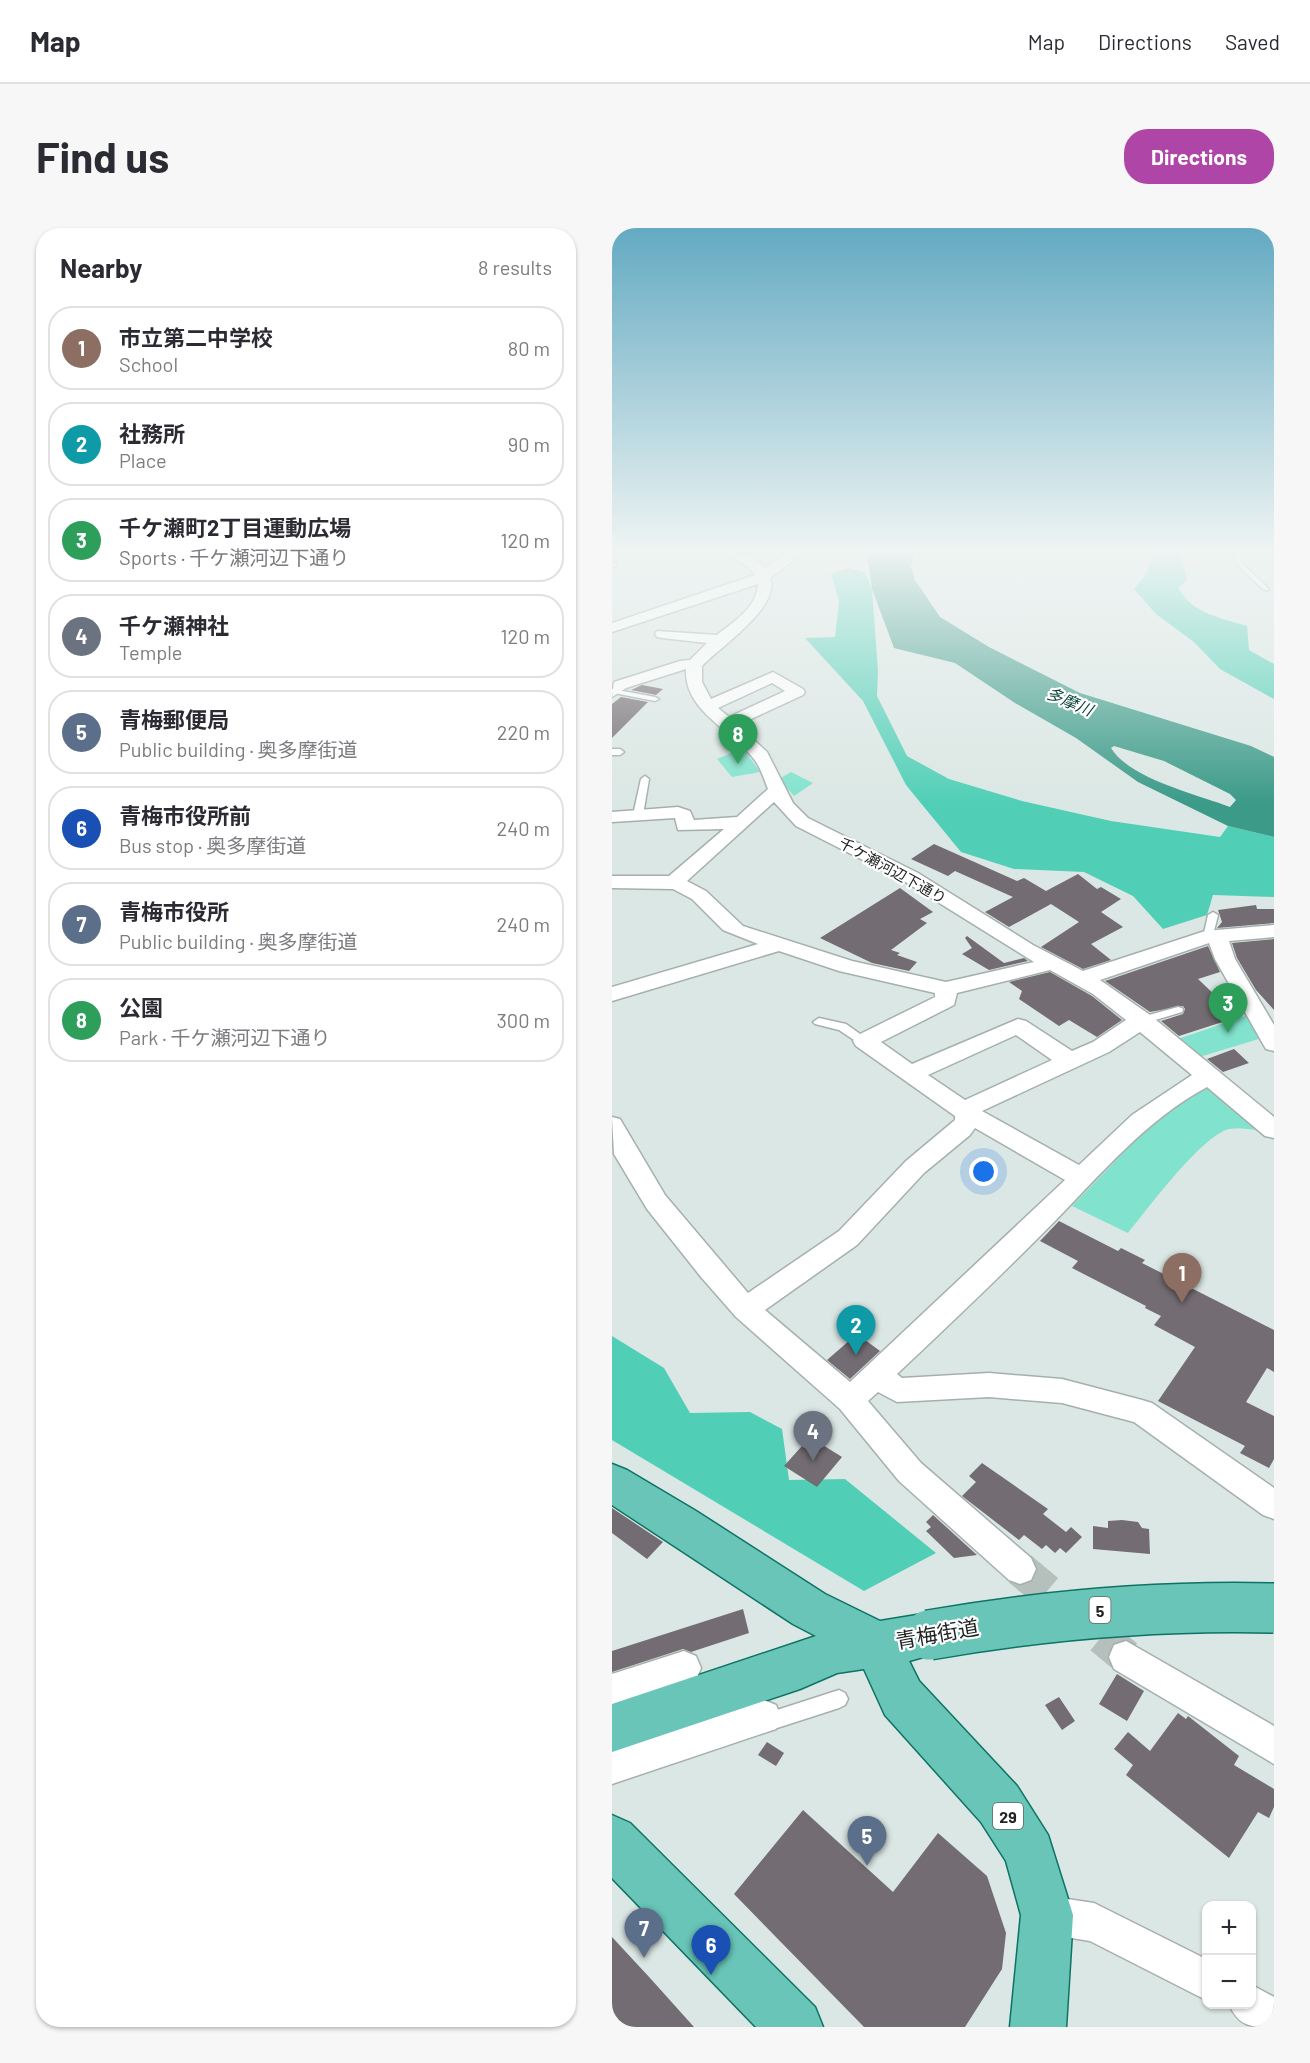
<!DOCTYPE html>
<html lang="en">
<head>
<meta charset="utf-8">
<style>
  :root { --surface:#fff; --page:#f7f7f7; --text:#2b2b33; --muted:#7c7c81; --line:#e1e1e2; --accent:#ae45a7 }
  body { margin:0; font-family:Barlow,"Noto Sans JP",sans-serif; background:var(--page); color:var(--text) }
  .controls { position:absolute; right:18px; bottom:18px; display:grid; overflow:hidden; border-radius:12px; box-shadow:0 2px 4px #0004 }
  .controls button { width:54px; height:54px; display:grid; place-items:center; padding:0; border:0; border-bottom:2px solid var(--line); background:var(--surface); color:var(--text); font:30px sans-serif }
  .you { position:absolute; left:372px; top:944px; width:21px; height:21px; margin:-15px; border:4px solid #fff; border-radius:50%; background:#1a73e8; box-shadow:0 0 0 9px #1a73e833 }
  .badge { display:grid; place-items:center; width:39px; height:39px; border-radius:50%; background:var(--accent); color:#fff; font-size:20px; font-weight:700 }
  .pin { position:absolute; translate:-50% -50px; filter:drop-shadow(0 2px 3px #0008) }
  .pin::after { content:''; position:absolute; top:32px; width:21px; height:18px; background:inherit; clip-path:polygon(0 0,100% 0,50% 100%) }
  .list { margin:0; padding:0; list-style:none }
  h2 { display:flex; justify-content:space-between; align-items:center; height:78px; margin:0; padding:0 24px; font-size:26px }
  h2 small { font-size:20px; font-weight:400; color:var(--muted) }
  .list li { display:grid; grid-template-columns:39px 1fr auto; gap:18px; align-items:center; box-sizing:border-box; height:84px; margin:0 12px 12px; padding:0 12px; border:2px solid var(--line); border-radius:24px }
  .list b { display:block; font-size:22px; white-space:nowrap }
  .list p { margin:0; font-size:20px; white-space:nowrap; color:var(--muted) }
  .list em { font-size:20px; font-style:normal; color:var(--muted) }
  .map { position:relative; flex:none; width:662px; height:1799px; overflow:hidden; border-radius:24px }
  header { display:flex; align-items:center; gap:36px; box-sizing:border-box; height:84px; padding:0 30px; background:var(--surface); border-bottom:2px solid var(--line) }
  header strong { font-size:28px }
  nav { display:flex; gap:33px; margin-inline-start:auto; font-size:21px }
  .intro { display:flex; align-items:center; justify-content:space-between; box-sizing:border-box; height:144px; padding:0 36px }
  h1 { margin:0; font-size:42px }
  .button { padding:15px 27px; border-radius:24px; background:var(--accent); color:#fff; font-size:21px; font-weight:700 }
  main { display:flex; gap:36px; padding:0 36px }
  aside { flex:1; background:var(--surface); border-radius:24px; box-shadow:0 2px 4px #0004 }
  .map>svg:first-child { display:block }
  .green { fill:#81e3cd }
  .forest { fill:#50cfb6 }
  .water { fill:#3b9a88; fill-rule:evenodd }
  .building { fill:#736c72 }
  .lines { fill:none; stroke-linecap:round; stroke-linejoin:round }
  .street-tunnel { stroke:#b5c0bd; stroke-width:35; stroke-dasharray:35 18; stroke-linecap:butt }
  .lane-casing { stroke:#a5b0ad; stroke-width:3 }
  .street-casing { stroke:#a5b0ad; stroke-width:3 }
  .primary-casing { stroke:#0d7364; stroke-width:3 }
  .lane { fill:#fff; fill-rule:evenodd }
  .street { fill:#fff; fill-rule:evenodd }
  .primary { fill:#68c5b8; fill-rule:evenodd }
  .primary-bridge-casing { stroke:#0d7364; stroke-width:52; stroke-linecap:butt }
  .primary-bridge { stroke:#68c5b8; stroke-width:49 }
  .labels { text-anchor:middle; dominant-baseline:central; stroke-width:4.5; stroke-linejoin:round; paint-order:stroke }
  .far-street-label { font-size:15px; fill:#1f2322; stroke:#fff }
  .far-water-label { font-size:16px; font-style:italic; fill:#094239; stroke:#fff }
  .shield { fill:#fff; stroke:#626564; stroke-width:1.5 }
  .shield-label { font-size:16px; font-weight:bold; fill:#1f2322 }
  .near-street-label { font-size:21px; fill:#1f2322; stroke:#fff }
</style>
</head>
<body>
<header>
<strong>Map</strong>
<nav><a>Map</a><a>Directions</a><a>Saved</a></nav>
</header>
<div class="intro"><h1>Find us</h1><a class="button">Directions</a></div>
<main>
<aside>
<h2>Nearby<small>8 results</small></h2>
<ul class="list">
<li><span class="badge" style="background:#8d6e63">1</span><div><b>市立第二中学校</b><p>School</p></div><em>80 m</em></li>
<li><span class="badge" style="background:#0f9aa8">2</span><div><b>社務所</b><p>Place</p></div><em>90 m</em></li>
<li><span class="badge" style="background:#2e9e5b">3</span><div><b>千ケ瀬町2丁目運動広場</b><p>Sports · 千ケ瀬河辺下通り</p></div><em>120 m</em></li>
<li><span class="badge" style="background:#6b7280">4</span><div><b>千ケ瀬神社</b><p>Temple</p></div><em>120 m</em></li>
<li><span class="badge" style="background:#5c6f8a">5</span><div><b>青梅郵便局</b><p>Public building · 奥多摩街道</p></div><em>220 m</em></li>
<li><span class="badge" style="background:#1a4fb4">6</span><div><b>青梅市役所前</b><p>Bus stop · 奥多摩街道</p></div><em>240 m</em></li>
<li><span class="badge" style="background:#5c6f8a">7</span><div><b>青梅市役所</b><p>Public building · 奥多摩街道</p></div><em>240 m</em></li>
<li><span class="badge" style="background:#2e9e5b">8</span><div><b>公園</b><p>Park · 千ケ瀬河辺下通り</p></div><em>300 m</em></li>
</ul>
</aside>
<div class="map">
<svg width="662" height="1799" viewBox="0 0 662 1799">
  <rect width="100%" height="100%" fill="#dbe7e4"/>
  <!-- green -->
  <path class="green" d="M131,520L148,544L120,549L105,531Z
    M179,544L201,555L182,568L167,551Z
    M639,786L650,810L584,830L563,812Z
    M594,858L645,902C636,901 626,899 617,901C589,908 535,982 516,1005L460,978L520,916L582,862Z"/>
  <!-- forest -->
  <path class="forest" d="M542,324H568L575,352L566,360C581,386 609,390 635,398L637,422L662,436V471L608,441L582,414L544,386L522,361L534,346Z
    M237,340L253,344L260,361L266,443L265,468L295,528L337,551L410,573L499,593L608,609L616,598L662,609V669L601,667L595,687L551,701L521,668L472,644L402,641L349,624L294,557L251,473L193,410L223,409L227,373L219,346Z
    M0,1108L52,1140L78,1185L138,1184L170,1201L177,1252L233,1251L324,1325L252,1363L0,1212Z"/>
  <!-- water -->
  <path class="water" d="M255,324H302L299,339L303,352L328,389L377,419L468,465L639,518L662,529V609L616,598L526,554L464,510L403,475L343,435L282,420L260,361ZM502,518L552,533L618,566L624,572L618,579C584,566 518,551 499,520Z"/>
  <!-- building -->
  <path class="building" d="M30,457L51,461L44,467L19,462Z
    M9,469L36,474L0,510V476Z
    M322,616L405,653L412,650L434,663L466,646L485,661L489,659L509,671L489,684L511,699L479,716L499,732L471,741L429,719L467,694L439,676L397,699L373,684L401,669L343,643L336,648L299,631Z
    M288,660L321,684L308,691L315,695L279,722L288,725L285,727L305,734L297,743L260,735L208,710Z
    M644,677L645,681H662V695L605,700L610,694L606,682Z
    M355,708L392,735L412,730L416,733L377,742L350,726L360,720L353,710Z
    M662,711V782L644,762L625,730L620,715Z
    M596,718L608,744L586,751L626,789L567,808L549,793L571,786L573,781L571,778L538,784L493,753Z
    M438,744L480,768L510,792L485,809L457,792L447,798L407,771L410,763L397,754Z
    M622,821L637,835L611,844L595,831Z
    M447,993L506,1023L509,1020L533,1032L530,1035L662,1102V1144L655,1140L634,1174L662,1188V1231L657,1240L628,1225L633,1218L546,1173L583,1119L542,1097L549,1088L533,1080L534,1078L460,1040L466,1033L428,1013Z
    M245,1106L268,1123L238,1151L215,1132Z
    M198,1209L230,1229L205,1259L172,1238Z
    M370,1235L436,1281L431,1286L454,1304L459,1299L470,1309L454,1325L448,1320L443,1325L434,1317L430,1321L412,1307L407,1312L350,1268L364,1254L357,1248Z
    M0,1280L51,1314L35,1331L0,1305Z
    M321,1287L365,1327L342,1330L314,1303L319,1299L314,1294Z
    M510,1292L526,1294L530,1300L537,1301L538,1326L481,1321V1298L496,1300V1293Z
    M131,1381L137,1405L79,1424L71,1421L0,1444V1423Z
    M505,1446L532,1463L515,1493L487,1476Z
    M447,1469L463,1493L450,1502L433,1477Z
    M566,1485L574,1491L576,1488L627,1528L622,1537L662,1561V1579L657,1590L646,1584L617,1630L514,1547L521,1537L502,1521L516,1504L538,1523Z
    M155,1514L172,1525L164,1538L146,1527Z
    M191,1582L281,1664L326,1605L375,1648L394,1705L390,1741L353,1799H252L122,1666Z
    M0,1709L38,1750L82,1799H0Z"/>
  <g class="lines">
    <!-- street-tunnel -->
    <path class="street-tunnel" d="M408,1341L514,1429"/>
    <!-- lane casing -->
    <g class="lane-casing">
      <path id="lane" d="M621,324H627L631,336L656,360V362H652L626,338Z
        M0,334L4,336V338L0,339Z
        M0,461L43,469L47,471L43,473L2,465H0Z
        M0,521H8L12,524L8,527H0Z
        M33,548L37,551L31,587L26,590L21,587L29,551Z
        M601,684L606,687L602,703L610,707L605,710L592,705L596,687Z
        M566,779L570,780L571,782L570,784L530,796L524,792L526,790Z
        M207,790L234,796L258,813L256,816H248L227,802L203,796L201,794Z
        M227,1462L233,1465L236,1471L233,1477L227,1480L165,1500L148,1495L145,1489L148,1483L154,1480L165,1482Z"/>
    </g>
    <!-- street casing -->
    <g class="street-casing">
      <path id="street" d="M109,324C127,323 141,327 153,340L177,324H193L158,350C169,379 108,419 90,438V454L99,471L161,444L191,461L193,464L191,467L126,497L155,524L181,575L196,590L306,645L421,717L471,743L593,703L662,697V709L617,713L623,731L662,797V823L654,821L651,816L603,731L597,715L488,752L538,787L662,889V910L653,908L595,859C534,892 489,946 442,994C391,1046 338,1096 285,1146L290,1150L377,1145L450,1151L530,1172L540,1175L662,1260V1291L651,1287L522,1194L450,1175L377,1169L285,1174L266,1164L256,1173L309,1235L419,1330L424,1341L419,1352L408,1356L397,1352L287,1253L228,1181L124,1089L89,1049L35,981L2,926L0,889L8,891L53,967L136,1065L227,1003L294,933L343,892V888L244,818L241,813L244,808L323,769V765L227,743L167,723L0,773V759L146,716L111,702L80,671L61,661L0,660V648H57L112,601L66,602L63,590L0,594V584L66,579L78,583L82,592L125,589L156,561C152,551 149,540 142,531C120,501 72,484 74,441L14,460L0,469L2,454L68,433L78,432L95,415L50,410L45,409L43,406L45,403L105,407C121,394 145,380 146,356L0,404V395L143,347L137,339ZM160,455L173,463L117,489L106,480ZM162,574L184,598L292,653L422,734L334,754L240,733L131,698L94,663L75,653ZM438,742L481,766L514,792L481,814L460,823L414,793L406,791L300,836L269,814L342,777L345,765ZM528,804L580,847L520,887L467,937L370,883L497,824ZM404,807L440,832L353,872L316,847ZM363,900L453,952L238,1154L153,1082L245,1017L312,945L358,907Z
        M514,1413L662,1498V1536L502,1441L497,1429L502,1417Z
        M72,1423L84,1428L89,1440L84,1452L0,1480V1446Z
        M152,1472L164,1477L169,1489L164,1501L0,1556V1520Z
        M435,1668L482,1675L594,1731V1772L478,1713L435,1706L421,1701L416,1687L421,1673Z
        M640,1757L662,1769V1799C638,1799 627,1799 617,1776H640Z"/>
    </g>
    <!-- primary casing -->
    <g class="primary-casing">
      <path id="primary" d="M0,1236L15,1242L84,1283L213,1366L268,1393L317,1385L333,1391L340,1407L333,1423L297,1433L307,1453L405,1558L436,1607L461,1687L454,1799H398L409,1687L394,1633L369,1594L273,1487L252,1441L225,1445L188,1461L0,1524V1476L204,1408L181,1396L0,1277Z
        M0,1587L18,1595L203,1779L211,1799H144L0,1650Z"/>
    </g>
    <!-- lane -->
    <use href="#lane" class="lane"/>
    <!-- street -->
    <use href="#street" class="street"/>
    <!-- primary -->
    <use href="#primary" class="primary"/>
    <!-- primary-bridge casing -->
    <g class="primary-bridge-casing">
      <path id="primary-bridge" d="M317,1407C432,1387 545,1377 662,1380"/>
    </g>
    <!-- primary-bridge -->
    <use href="#primary-bridge" class="primary-bridge"/>
  </g>
  <!-- sky -->
  <linearGradient id="sky" x2="0" y2="1"><stop stop-color="#63aac2"/><stop offset="0.56" stop-color="#eff4f3"/><stop offset="1" stop-color="#eff4f3" stop-opacity="0"/></linearGradient>
  <rect width="662" height="576" fill="url(#sky)"/>
  <g class="labels">
    <!-- far-street labels -->
    <g class="far-street-label">
      <text transform="translate(281 642) rotate(29)">千ケ瀬河辺下通り</text>
    </g>
    <!-- far-water labels -->
    <g class="far-water-label">
      <text transform="translate(458 473) rotate(23)">多摩川</text>
    </g>
    <!-- shield labels -->
    <g class="shield">
      <rect x="477.5" y="1369" width="21" height="26" rx="4.5"/>
      <rect x="381" y="1575" width="30" height="26" rx="4.5"/>
    </g>
    <g class="shield-label">
      <text x="488" y="1382">5</text>
      <text x="396" y="1588">29</text>
    </g>
    <!-- near-street labels -->
    <g class="near-street-label">
      <text transform="translate(325 1405) rotate(-10)">青梅街道</text>
    </g>
  </g>
</svg>
<div class="controls">
<button>+</button>
<button>−</button>
</div>
<div class="you"></div>
<div class="pin badge" style="left:570px;top:1075px;background:#8d6e63">1</div>
<div class="pin badge" style="left:244px;top:1127px;background:#0f9aa8">2</div>
<div class="pin badge" style="left:616px;top:805px;background:#2e9e5b">3</div>
<div class="pin badge" style="left:201px;top:1233px;background:#6b7280">4</div>
<div class="pin badge" style="left:255px;top:1638px;background:#5c6f8a">5</div>
<div class="pin badge" style="left:99px;top:1747px;background:#1a4fb4">6</div>
<div class="pin badge" style="left:32px;top:1730px;background:#5c6f8a">7</div>
<div class="pin badge" style="left:126px;top:536px;background:#2e9e5b">8</div>
</div>
</main>
</body>
</html>
